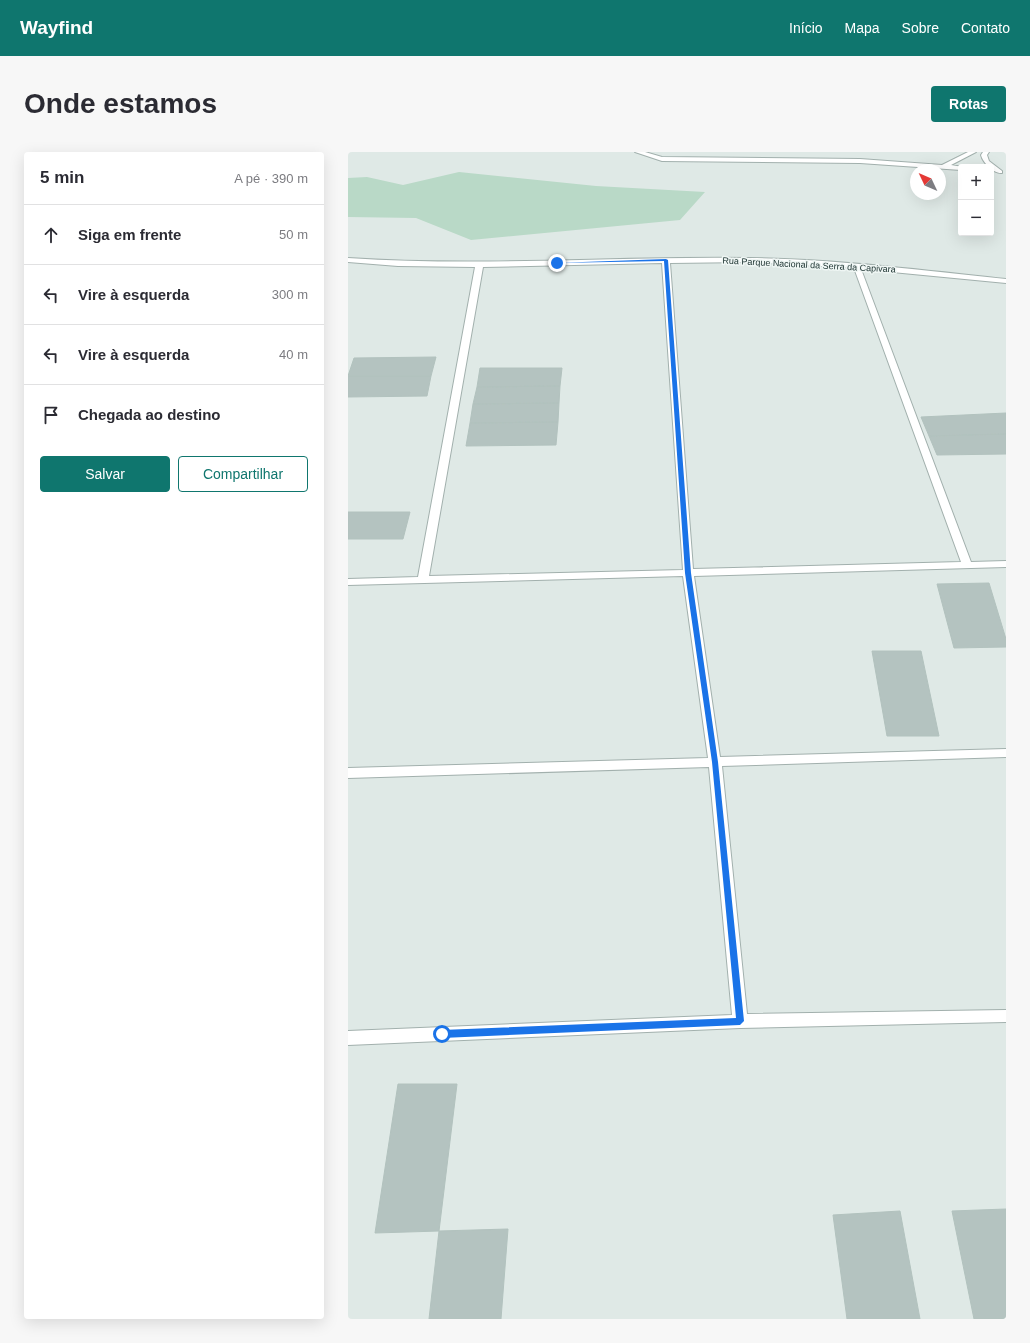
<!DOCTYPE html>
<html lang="pt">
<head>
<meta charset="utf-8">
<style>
  :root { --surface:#fff; --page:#f7f7f7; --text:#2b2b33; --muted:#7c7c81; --line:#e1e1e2; --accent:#0f766e }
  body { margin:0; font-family:Helvetica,sans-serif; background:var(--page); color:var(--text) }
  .controls { position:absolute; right:12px; top:12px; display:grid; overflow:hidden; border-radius:4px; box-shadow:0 4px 16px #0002 }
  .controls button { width:36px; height:36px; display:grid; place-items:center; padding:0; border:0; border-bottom:1px solid var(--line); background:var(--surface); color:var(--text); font:20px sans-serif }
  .compass { position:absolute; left:562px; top:12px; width:36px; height:36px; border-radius:50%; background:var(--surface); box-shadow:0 4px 16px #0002; rotate:314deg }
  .stop { position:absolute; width:12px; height:12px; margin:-9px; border:3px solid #1a73e8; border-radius:50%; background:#fff }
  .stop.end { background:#1a73e8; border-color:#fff; box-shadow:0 1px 4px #0008 }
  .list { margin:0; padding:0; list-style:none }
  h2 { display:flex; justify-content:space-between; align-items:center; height:52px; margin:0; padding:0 16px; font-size:17px }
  h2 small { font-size:13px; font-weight:400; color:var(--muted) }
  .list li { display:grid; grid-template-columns:26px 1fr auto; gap:12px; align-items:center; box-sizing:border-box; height:60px; padding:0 16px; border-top:1px solid var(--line) }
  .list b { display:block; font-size:15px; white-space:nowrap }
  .list em { font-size:13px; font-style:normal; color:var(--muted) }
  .actions { display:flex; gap:8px; padding:12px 16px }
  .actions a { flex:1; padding:9px 0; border:1px solid var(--accent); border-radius:4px; text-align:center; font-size:14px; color:var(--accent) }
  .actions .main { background:var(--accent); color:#fff }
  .icon { flex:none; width:22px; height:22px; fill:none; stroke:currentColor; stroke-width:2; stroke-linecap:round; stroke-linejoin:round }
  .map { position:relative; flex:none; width:658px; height:1167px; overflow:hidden; border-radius:4px }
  header { display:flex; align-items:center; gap:24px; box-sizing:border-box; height:56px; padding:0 20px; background:var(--accent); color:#fff }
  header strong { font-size:19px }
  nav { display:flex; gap:22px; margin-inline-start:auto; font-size:14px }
  .intro { display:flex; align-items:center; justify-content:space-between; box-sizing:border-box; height:96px; padding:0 24px }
  h1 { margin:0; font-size:28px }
  .button { padding:10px 18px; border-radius:4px; background:var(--accent); color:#fff; font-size:14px; font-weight:700 }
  main { display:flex; gap:24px; padding:0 24px }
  aside { flex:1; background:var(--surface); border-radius:4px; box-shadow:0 4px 16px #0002 }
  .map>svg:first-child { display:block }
  .green { fill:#b9d9c7 }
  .building { fill:#b4c3c0; stroke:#b2c2be }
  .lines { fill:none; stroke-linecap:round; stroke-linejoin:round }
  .street-casing { stroke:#a2b0ad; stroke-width:2 }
  .street { fill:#fff; fill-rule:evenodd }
  .route { fill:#1a73e8 }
  .labels { text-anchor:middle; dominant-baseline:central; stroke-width:3; stroke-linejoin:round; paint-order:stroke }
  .far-street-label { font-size:9px; fill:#213735; stroke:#eff6f4 }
</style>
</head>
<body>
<header>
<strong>Wayfind</strong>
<nav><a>Início</a><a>Mapa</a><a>Sobre</a><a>Contato</a></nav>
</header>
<div class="intro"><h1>Onde estamos</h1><a class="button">Rotas</a></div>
<main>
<aside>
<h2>5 min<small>A pé · 390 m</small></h2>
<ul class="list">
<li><svg class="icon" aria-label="ahead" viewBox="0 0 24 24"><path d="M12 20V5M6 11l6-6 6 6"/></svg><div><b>Siga em frente</b></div><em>50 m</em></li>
<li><svg class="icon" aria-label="left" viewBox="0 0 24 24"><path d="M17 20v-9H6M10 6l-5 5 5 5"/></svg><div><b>Vire à esquerda</b></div><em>300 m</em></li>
<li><svg class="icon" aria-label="left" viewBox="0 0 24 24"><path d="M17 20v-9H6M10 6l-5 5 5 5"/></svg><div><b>Vire à esquerda</b></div><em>40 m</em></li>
<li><svg class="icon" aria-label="arrive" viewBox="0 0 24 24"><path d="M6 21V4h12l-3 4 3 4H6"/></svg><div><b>Chegada ao destino</b></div></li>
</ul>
<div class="actions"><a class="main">Salvar</a><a>Compartilhar</a></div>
</aside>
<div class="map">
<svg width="658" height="1167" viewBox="0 0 658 1167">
  <rect width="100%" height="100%" fill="#dfe9e6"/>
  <!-- green -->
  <path class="green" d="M111,20L248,34L357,40L332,68L123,88L68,66L0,65V26L19,25L55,33Z"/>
  <!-- building -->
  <path class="building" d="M88,205L83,224H0L6,206Z
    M132,216H214L212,234L129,235Z
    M0,224H83L79,244L0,245Z
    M212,234L211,251L125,252L129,235Z
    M211,251L210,270L122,271L125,252Z
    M658,261V282L581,284L573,265Z
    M210,270L208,293L118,294L122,271Z
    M658,282V302L589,303L581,284Z
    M0,360H62L55,387H0Z
    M641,431L658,487V495L606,496L589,432Z
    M524,499H573L591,584H539Z
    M50,932H109L91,1079L27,1081Z
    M658,1057V1167H626L604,1059Z
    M552,1059L572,1167H499L485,1063Z
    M160,1077L153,1167H81L91,1079Z"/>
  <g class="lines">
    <!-- street casing -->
    <g class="street-casing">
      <path id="street" d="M287,0H297L314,5L512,7L594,13L620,0H628L603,13L615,15H613V18L512,11L314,9Z
        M635,0H641L639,3L641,9L654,19V21C646,22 635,11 633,3Z
        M0,106C134,115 267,104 401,106C487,107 572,118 658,127V131L513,117L623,410L658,409V415L346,424L372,605L658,597V605L374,614L399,862L658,858V870L392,876L0,893V879L384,863L361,615L0,626V616L360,606L335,424L0,433V427L70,425L127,115L50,114L0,110ZM401,110L506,116L613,410L345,417L322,111ZM314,111L335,418L81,424L135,115Z"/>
    </g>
    <!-- street -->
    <use href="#street" class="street"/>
  </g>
  <!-- route -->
  <path class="route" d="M318,107L320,108L343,421L370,610L396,869L392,873L94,886L90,882L94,878L388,866L364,610L337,421L316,109L207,111Z"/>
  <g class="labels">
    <!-- far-street labels -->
    <g class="far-street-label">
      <text transform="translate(461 113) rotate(3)">Rua Parque Nacional da Serra da Capivara</text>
    </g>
  </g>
</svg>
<div class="controls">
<button>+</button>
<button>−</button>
</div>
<svg class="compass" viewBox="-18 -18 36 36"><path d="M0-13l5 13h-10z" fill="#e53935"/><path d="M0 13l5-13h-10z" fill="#7c7c81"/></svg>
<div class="stop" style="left:94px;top:882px"></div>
<div class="stop end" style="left:209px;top:111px"></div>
</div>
</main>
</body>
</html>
